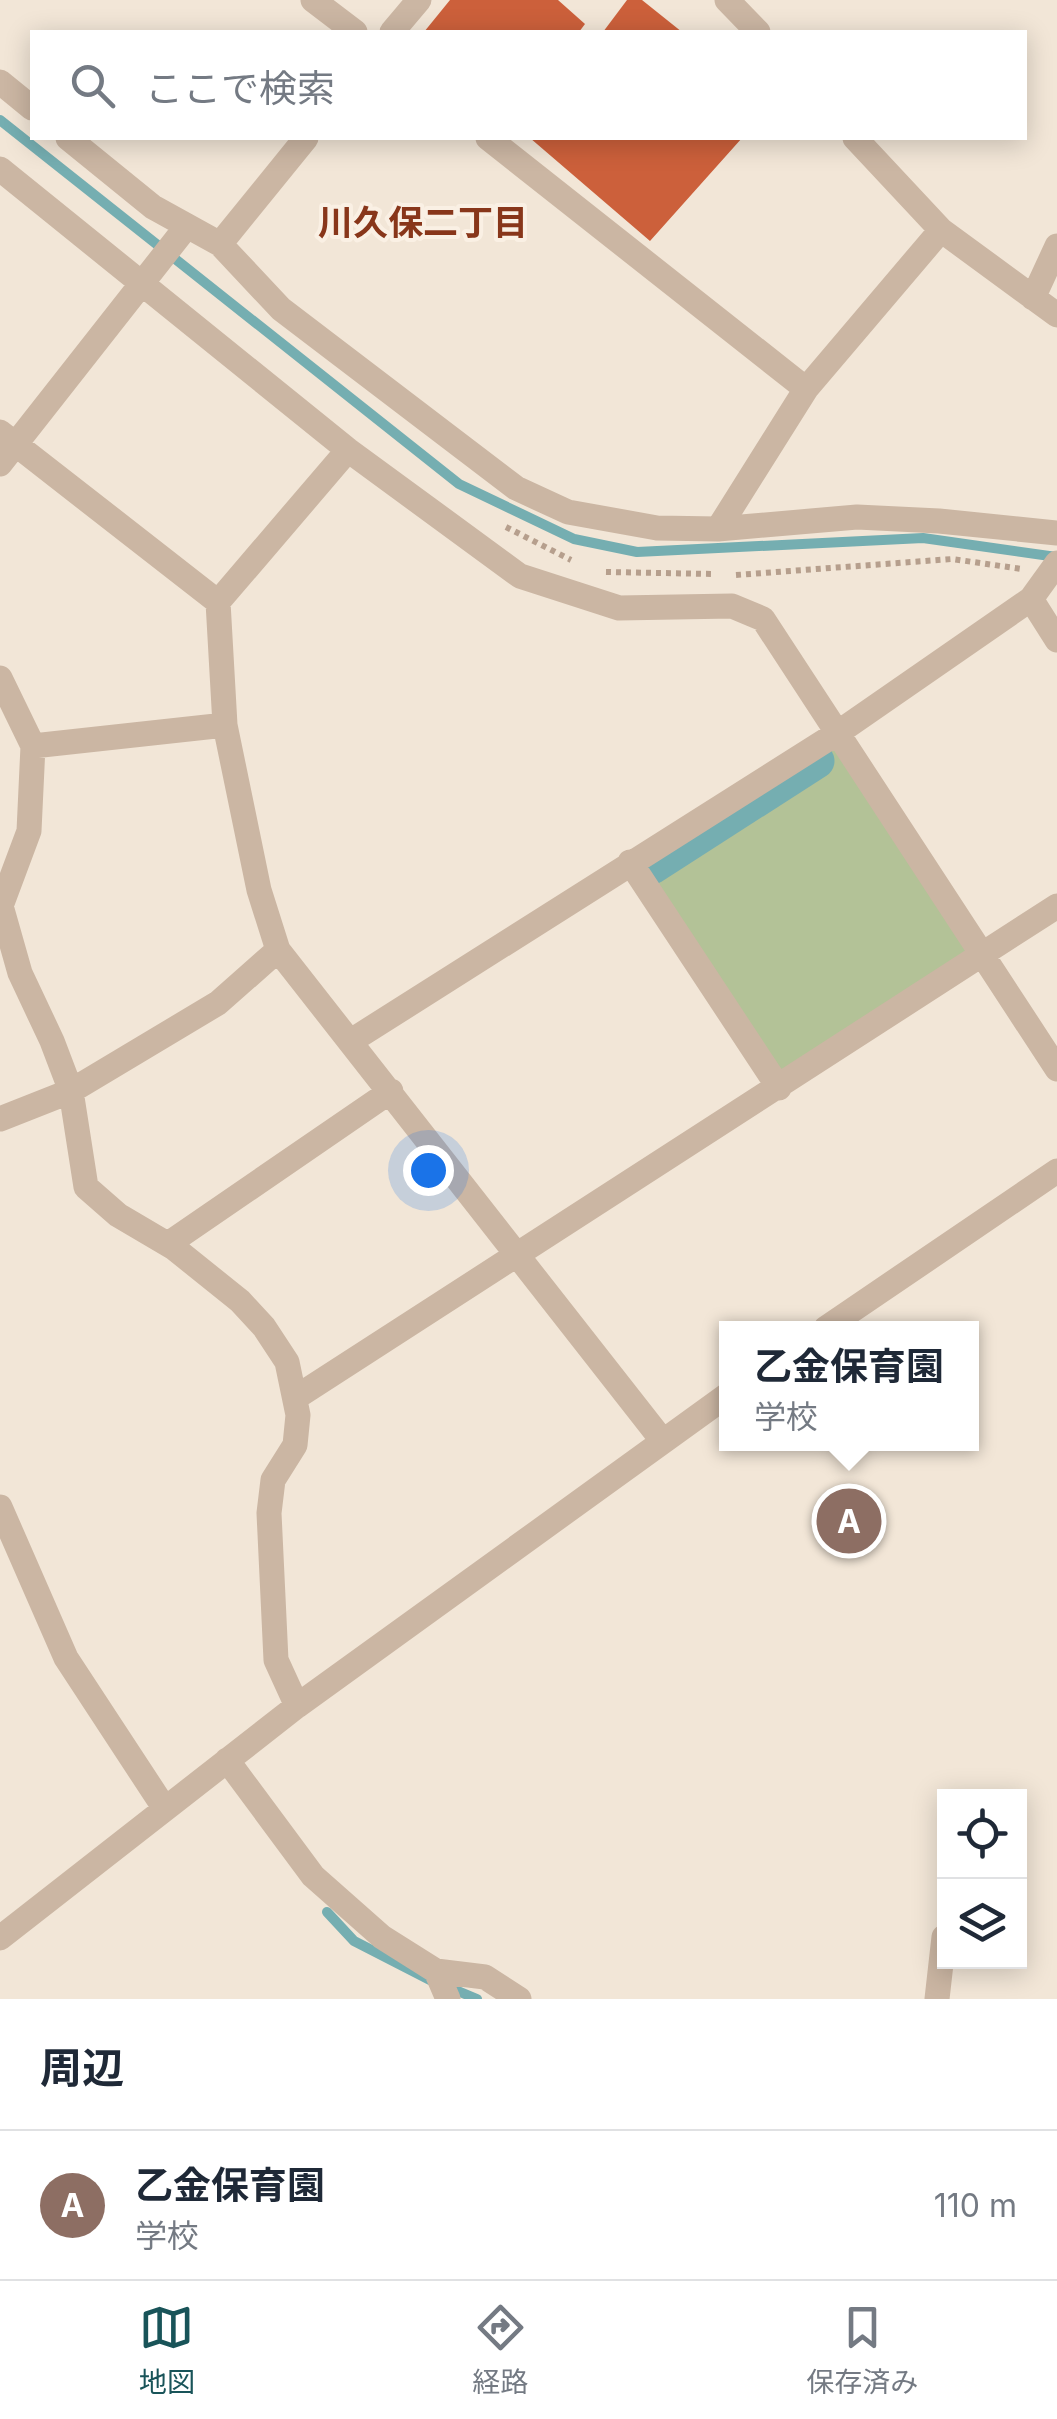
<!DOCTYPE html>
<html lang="ja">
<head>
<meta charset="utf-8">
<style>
  :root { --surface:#fff; --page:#f6f6f7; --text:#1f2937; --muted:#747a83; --line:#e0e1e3; --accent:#195459 }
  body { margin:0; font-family:Inter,"Noto Sans JP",sans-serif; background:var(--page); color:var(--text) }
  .controls { position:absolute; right:30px; bottom:30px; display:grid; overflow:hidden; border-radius:0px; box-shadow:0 5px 25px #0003 }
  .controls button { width:90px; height:90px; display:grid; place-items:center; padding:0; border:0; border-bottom:2px solid var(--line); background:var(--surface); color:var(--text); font:50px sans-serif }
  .you { position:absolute; left:428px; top:1170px; width:35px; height:35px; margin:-25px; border:8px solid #fff; border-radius:50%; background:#1a73e8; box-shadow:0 0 0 15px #1a73e833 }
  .badge { display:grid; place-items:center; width:65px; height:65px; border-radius:50%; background:var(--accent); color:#fff; font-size:32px; font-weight:700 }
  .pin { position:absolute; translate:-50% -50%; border:5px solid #fff; box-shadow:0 2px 10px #0006 }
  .popup { position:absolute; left:719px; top:1321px; width:260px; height:130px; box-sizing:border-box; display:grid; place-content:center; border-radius:0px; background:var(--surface); filter:drop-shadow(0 2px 8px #0005); font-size:32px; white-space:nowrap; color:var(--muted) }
  .popup b { font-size:38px; color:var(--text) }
  .popup::after { content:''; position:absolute; left:50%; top:100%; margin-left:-20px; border:20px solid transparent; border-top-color:var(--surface) }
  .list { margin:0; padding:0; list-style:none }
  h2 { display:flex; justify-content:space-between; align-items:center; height:130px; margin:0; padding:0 40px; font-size:42px }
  h2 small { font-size:32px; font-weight:400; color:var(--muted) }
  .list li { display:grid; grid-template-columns:65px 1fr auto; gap:30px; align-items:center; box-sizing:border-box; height:150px; padding:0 40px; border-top:2px solid var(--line) }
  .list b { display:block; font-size:38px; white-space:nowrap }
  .list p { margin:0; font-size:32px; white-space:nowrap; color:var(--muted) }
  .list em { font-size:32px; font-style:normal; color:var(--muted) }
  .icon { flex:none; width:55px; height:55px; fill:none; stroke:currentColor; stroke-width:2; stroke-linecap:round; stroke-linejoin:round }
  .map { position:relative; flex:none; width:1057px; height:1999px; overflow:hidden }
  .search { position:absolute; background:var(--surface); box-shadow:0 5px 25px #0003; left:30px; right:30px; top:30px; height:110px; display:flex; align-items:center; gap:25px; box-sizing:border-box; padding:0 35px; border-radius:0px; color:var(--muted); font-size:38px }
  .sheet { height:280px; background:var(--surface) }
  nav { display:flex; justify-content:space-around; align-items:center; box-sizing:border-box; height:140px; border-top:2px solid var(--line); background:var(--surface); font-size:28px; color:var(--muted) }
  nav a { display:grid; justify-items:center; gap:5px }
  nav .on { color:var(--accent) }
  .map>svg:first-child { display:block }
  .green { fill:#b3c297 }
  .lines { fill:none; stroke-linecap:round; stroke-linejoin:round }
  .stream { stroke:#75aeb1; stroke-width:10 }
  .canal { stroke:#75aeb1; stroke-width:35 }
  .building { fill:#cc603b }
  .path { stroke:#b69f8d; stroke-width:6; stroke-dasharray:5 5; stroke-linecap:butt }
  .minor { stroke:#cbb6a3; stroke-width:25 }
  .labels { text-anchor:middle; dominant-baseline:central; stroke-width:8; stroke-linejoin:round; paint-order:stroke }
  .neighbourhood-label { font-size:35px; font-weight:bold; fill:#88361a; stroke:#faf0e4 }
</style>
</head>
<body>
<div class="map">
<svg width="1057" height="1999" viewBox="0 0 1057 1999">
  <rect width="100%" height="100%" fill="#f2e6d7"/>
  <!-- green -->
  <path class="green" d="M839,732L983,954L779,1088L630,862Z"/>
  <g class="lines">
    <!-- stream -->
    <path class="stream" d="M0,120L459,484L574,539L637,552L923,538L1057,557
      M327,1912L354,1941L430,1980
      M446,1986L477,1999"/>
    <!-- canal -->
    <path class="canal" d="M652,867L817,761"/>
  </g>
  <!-- building -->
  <path class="building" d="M450,0H558L585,24L579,32H424Z
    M627,0H642L682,32H603Z
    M530,138H742L650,241Z"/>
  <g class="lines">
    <!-- path -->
    <path class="path" d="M506,527L571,560
      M606,572L713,574
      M736,575L952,559L1022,569"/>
    <!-- minor -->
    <path class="minor" d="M313,0L355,32
      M727,0L758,32
      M392,32L419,0
      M0,82L32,108
      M68,138L153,207L220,244L281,309L516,488L568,512L657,528L718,529L857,517L939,521L1057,533
      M488,138L806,389
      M855,138L941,230L1057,315
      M0,169L348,450L520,576L619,608L732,606L763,619L1057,1069
      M220,244L306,138
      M1033,298L1057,246
      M0,432L218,602L225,725L259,890L278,950L662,1440
      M0,464L187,226
      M718,529L806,389L941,230
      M1031,599L1057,640
      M218,602L348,450
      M0,678L33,746L29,831L1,906L20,973L52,1041L71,1091L86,1187L118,1215L174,1248L240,1301L264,1327L287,1362L298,1415L295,1445L273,1480L269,1513L276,1660L297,1706
      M33,746L225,725
      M630,862L779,1088
      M351,1041L839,732L1031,599L1057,563
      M0,1119L71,1091L218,1003L278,950
      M168,1244L391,1091
      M826,1328L1057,1171
      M295,1398L1057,906
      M0,1507L66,1658L165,1809
      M227,1760L313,1876L382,1937L436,1971L485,1977L519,1999
      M0,1938L297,1706L726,1396
      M436,1971L448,1999
      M937,1999L944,1937"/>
  </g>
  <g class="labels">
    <!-- neighbourhood labels -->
    <g class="neighbourhood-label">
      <text x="423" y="222">川久保二丁目</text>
    </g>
  </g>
</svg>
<div class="controls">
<button><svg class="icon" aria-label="locate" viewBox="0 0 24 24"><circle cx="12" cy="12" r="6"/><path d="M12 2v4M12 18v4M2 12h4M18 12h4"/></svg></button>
<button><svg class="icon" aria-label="layers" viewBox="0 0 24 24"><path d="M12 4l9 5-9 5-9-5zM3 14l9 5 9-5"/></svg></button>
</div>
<div class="you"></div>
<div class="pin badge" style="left:849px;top:1521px;background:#8d6e63">A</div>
<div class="popup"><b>乙金保育園</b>学校</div>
<div class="search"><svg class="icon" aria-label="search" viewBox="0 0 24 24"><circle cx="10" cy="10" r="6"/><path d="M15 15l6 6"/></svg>ここで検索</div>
</div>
<section class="sheet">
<h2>周辺<small></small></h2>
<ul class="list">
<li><span class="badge" style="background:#8d6e63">A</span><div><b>乙金保育園</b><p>学校</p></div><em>110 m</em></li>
</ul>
</section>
<nav>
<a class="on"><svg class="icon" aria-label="map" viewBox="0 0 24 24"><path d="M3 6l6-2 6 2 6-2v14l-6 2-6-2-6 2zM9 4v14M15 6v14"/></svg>地図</a>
<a><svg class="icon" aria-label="directions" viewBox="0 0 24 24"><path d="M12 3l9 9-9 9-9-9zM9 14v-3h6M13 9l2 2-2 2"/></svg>経路</a>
<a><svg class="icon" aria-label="saved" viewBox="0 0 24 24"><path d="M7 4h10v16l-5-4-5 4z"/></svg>保存済み</a>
</nav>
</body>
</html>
